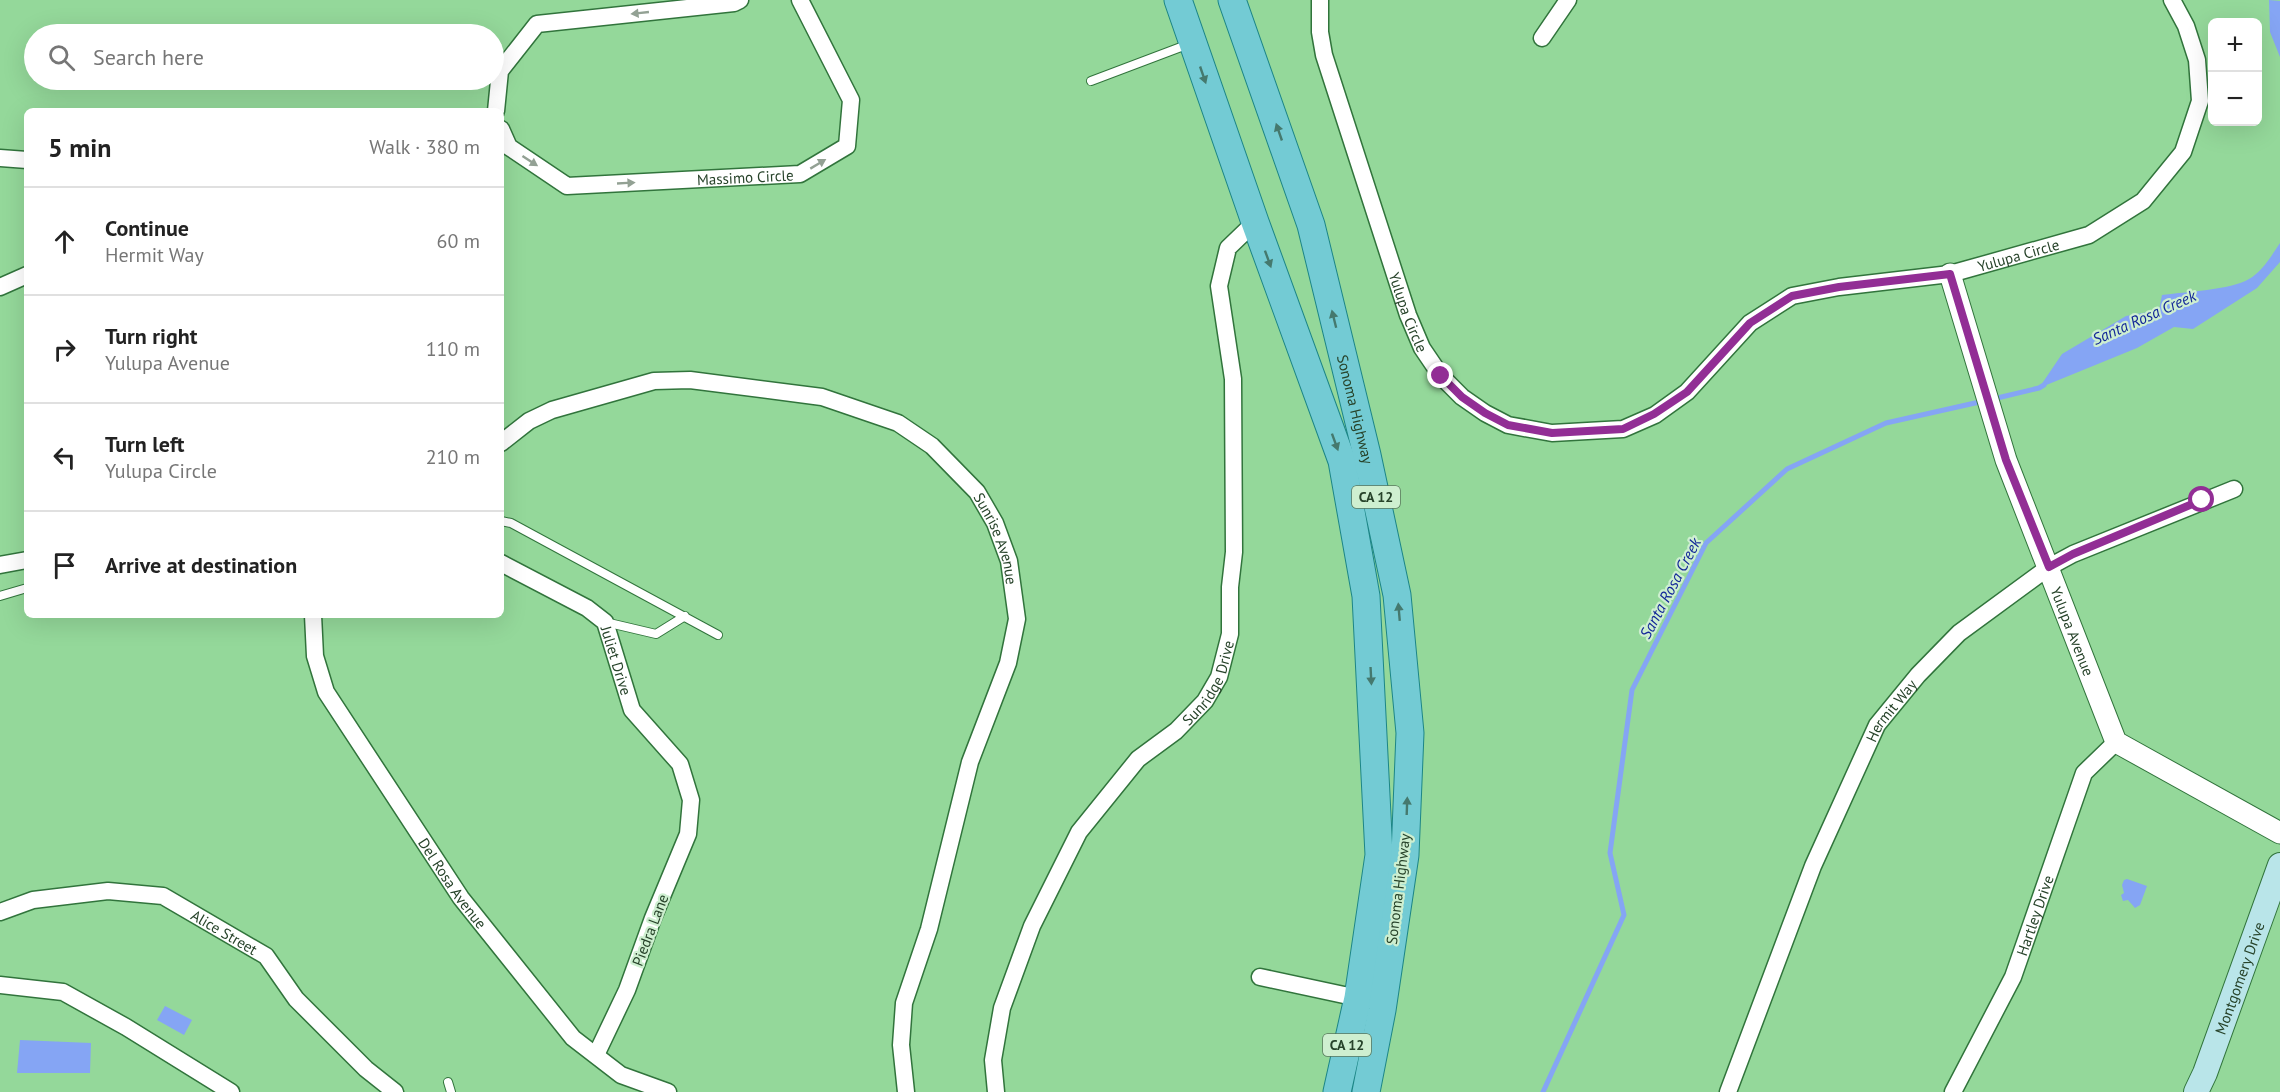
<!DOCTYPE html>
<html lang="en">
<head>
<meta charset="utf-8">
<style>
  :root { --surface:#fff; --page:#f2f2f2; --text:#222; --muted:#767676; --line:#e0e0e0 }
  body { margin:0; font-family:"PT Sans",sans-serif; background:var(--page); color:var(--text) }
  .controls { position:absolute; right:18px; top:18px; display:grid; overflow:hidden; border-radius:9px; box-shadow:0 6px 24px #0002 }
  .controls button { width:54px; height:54px; display:grid; place-items:center; padding:0; border:0; border-bottom:2px solid var(--line); background:var(--surface); color:var(--text); font:30px sans-serif }
  .stop { position:absolute; width:18px; height:18px; margin:-14px; border:4px solid #922e95; border-radius:50%; background:#fff }
  .stop.end { background:#922e95; border-color:#fff; box-shadow:0 2px 6px #0008 }
  .list { margin:0; padding:0; list-style:none }
  h2 { display:flex; justify-content:space-between; align-items:center; height:78px; margin:0; padding:0 24px; font-size:26px }
  h2 small { font-size:20px; font-weight:400; color:var(--muted) }
  .list li { display:grid; grid-template-columns:39px 1fr auto; gap:18px; align-items:center; box-sizing:border-box; height:108px; padding:0 24px; border-top:2px solid var(--line) }
  .list b { display:block; font-size:22px; white-space:nowrap }
  .list p { margin:0; font-size:20px; white-space:nowrap; color:var(--muted) }
  .list em { font-size:20px; font-style:normal; color:var(--muted) }
  .icon { flex:none; width:33px; height:33px; fill:none; stroke:currentColor; stroke-width:2; stroke-linecap:round; stroke-linejoin:round }
  .map { position:relative; flex:none; width:2280px; height:1092px; overflow:hidden }
  .search { position:absolute; background:var(--surface); box-shadow:0 6px 24px #0002; left:24px; top:24px; width:480px; height:66px; display:flex; align-items:center; gap:15px; box-sizing:border-box; padding:0 21px; border-radius:33px; color:var(--muted); font-size:22px }
  .panel { position:absolute; background:var(--surface); box-shadow:0 6px 24px #0002; left:24px; top:108px; width:480px; height:510px; border-radius:9px }
  .map>svg:first-child { display:block }
  .water { fill:#85a5f4 }
  .lines { fill:none; stroke-linecap:round; stroke-linejoin:round }
  .stream { stroke:#85a5f4; stroke-width:5 }
  .service-casing { stroke:#31743c; stroke-width:10 }
  .minor-casing { stroke:#31743c; stroke-width:19 }
  .tertiary-casing { stroke:#31743c; stroke-width:23 }
  .secondary-casing { stroke:#31743c; stroke-width:26 }
  .primary-casing { stroke:#1c8586; stroke-width:29 }
  .service { stroke:#fff; stroke-width:8 }
  .minor { stroke:#fff; stroke-width:16 }
  .tertiary { stroke:#fff; stroke-width:21 }
  .secondary { stroke:#b9e5e9; stroke-width:24 }
  .primary { stroke:#73cbd4; stroke-width:27 }
  .oneway { fill:#93a194 }
  .oneway2 { fill:#45796e }
  .route { stroke:#922e95; stroke-width:8 }
  .labels { text-anchor:middle; dominant-baseline:central; stroke-width:4.5; stroke-linejoin:round; paint-order:stroke }
  .shield { fill:#ceefd0; stroke:#59775c; stroke-width:1.5 }
  .shield-label { font-size:14px; font-weight:bold; fill:#27432a }
  .street-label { font-size:15px; fill:#27432a; stroke:#ceefd0 }
  .water-label { font-size:16px; font-style:italic; fill:#132798; stroke:#ceefd0 }
</style>
</head>
<body>
<div class="map">
<svg width="2280" height="1092" viewBox="0 0 2280 1092">
  <rect width="100%" height="100%" fill="#94d89a"/>
  <!-- water -->
  <path class="water" d="M2269,0L2280,1V57L2270,32Z
    M2280,243V262L2257,288L2193,329L2174,327L2137,348L2039,388L2062,354L2126,316L2159,310L2162,295C2184,292 2231,290 2249,279C2262,272 2272,255 2280,243Z
    M2127,879L2147,886L2140,905L2135,908L2128,900L2123,901L2121,895L2124,893L2122,885L2124,880Z
    M165,1006L192,1020L184,1035L157,1020Z
    M20,1040L91,1043L90,1073H17Z"/>
  <g class="lines">
    <!-- stream -->
    <path class="stream" d="M1993,399L2039,388L2044,385
      M1543,1092L1624,915L1610,853L1632,690L1706,543L1787,469L1886,423L1984,401"/>
    <!-- service casing -->
    <g class="service-casing">
      <path id="service" d="M1091,81L1189,44
        M501,521L511,523L718,635
        M0,596L27,588
        M605,622L656,634L685,616
        M448,1082L451,1092"/>
    </g>
    <!-- minor casing -->
    <g class="minor-casing">
      <g id="minor">
        <path id="s1" d="M1320,0V32L1324,55L1408,315L1422,348L1441,376L1462,397L1485,413L1508,425L1552,433L1623,429L1655,415L1687,392L1750,323L1792,296L1839,287L1950,274L2089,235L2143,201L2183,152L2200,101L2197,60L2186,26L2172,0"/>
        <path d="M1542,38L1568,0"/>
        <path d="M496,111L500,71L537,24L734,3L740,0"/>
        <path id="s2" d="M501,129L509,147L567,186L800,174L847,146L851,100L800,0"/>
        <path d="M0,158L27,160"/>
        <path d="M0,287L27,275"/>
        <path id="s3" d="M501,443L529,421L552,410L654,381L690,380L822,397L898,423L932,446L977,492L995,523L1009,561L1017,619L1008,663L970,762L929,929L904,1003L901,1045L906,1092"/>
        <path id="s4" d="M501,563L587,608L605,622L632,710L680,764L691,800L688,834L653,918L627,990L596,1055"/>
        <path d="M0,565L27,560"/>
        <path id="s5" d="M313,615L315,656L326,692L461,898L573,1038L621,1075L668,1092"/>
        <path id="s6" d="M0,912L33,900L108,891L163,896L266,956L296,999L366,1069L395,1092"/>
        <path d="M1260,977L1358,998"/>
        <path d="M0,985L63,992L126,1027L231,1092"/>
        <path id="s7" d="M996,1092L993,1060L1002,1008L1032,926L1079,832L1138,759L1176,731L1205,701L1219,677L1230,634V587L1234,552L1233,379L1219,286L1228,248L1255,222"/>
        <path id="s8" d="M1728,1092L1813,866L1877,725L1918,675L1959,633L2049,567L2073,554L2234,489"/>
        <path id="s9" d="M1953,1092L2013,977L2084,773L2116,742"/>
      </g>
    </g>
    <!-- tertiary casing -->
    <g class="tertiary-casing">
      <g id="tertiary">
        <path id="s10" d="M1950,274L2006,460L2116,742L2280,833"/>
      </g>
    </g>
    <!-- secondary casing -->
    <g class="secondary-casing">
      <g id="secondary">
        <path id="s11" d="M2196,1092L2205,1073L2280,865"/>
      </g>
    </g>
    <!-- primary casing -->
    <g class="primary-casing">
      <g id="primary">
        <path d="M1178,0L1255,222L1342,461L1366,596L1379,855L1358,998L1337,1092"/>
        <path id="s12" d="M1232,0L1311,225L1367,455L1397,595L1410,733L1405,855L1382,1010L1366,1092"/>
      </g>
    </g>
    <!-- service -->
    <use href="#service" class="service"/>
    <!-- minor -->
    <use href="#minor" class="minor"/>
    <!-- tertiary -->
    <use href="#tertiary" class="tertiary"/>
    <!-- secondary -->
    <use href="#secondary" class="secondary"/>
    <!-- primary -->
    <use href="#primary" class="primary"/>
  </g>
  <!-- one-way arrows -->
  <defs><path id="oneway-solid" d="M-6-.8H1V-3.2L6.5 0L1 3.2V.8H-6Z" transform="scale(1.5)"/></defs>
  <g class="oneway">
    <use href="#oneway-solid" transform="translate(640 13) rotate(174)"/>
    <use href="#oneway-solid" transform="translate(530 161) rotate(33)"/>
    <use href="#oneway-solid" transform="translate(818 164) rotate(-31)"/>
    <use href="#oneway-solid" transform="translate(626 183) rotate(-3)"/>
  </g>
  <g class="oneway2">
    <use href="#oneway-solid" transform="translate(1203 75) rotate(71)"/>
    <use href="#oneway-solid" transform="translate(1279 132) rotate(-109)"/>
    <use href="#oneway-solid" transform="translate(1268 259) rotate(70)"/>
    <use href="#oneway-solid" transform="translate(1334 319) rotate(-104)"/>
    <use href="#oneway-solid" transform="translate(1335 442) rotate(70)"/>
    <use href="#oneway-solid" transform="translate(1399 612) rotate(-95)"/>
    <use href="#oneway-solid" transform="translate(1371 676) rotate(87)"/>
    <use href="#oneway-solid" transform="translate(1407 806) rotate(-88)"/>
  </g>
  <g class="lines">
    <!-- route -->
    <path class="route" d="M1441,376L1462,397L1485,413L1508,425L1552,433L1623,429L1654,414L1687,392L1750,323L1792,296L1839,287L1950,274L2006,460L2049,567L2073,554L2202,500"/>
  </g>
  <g class="labels">
    <!-- shield labels -->
    <g class="shield">
      <rect x="1352" y="486" width="48" height="22" rx="4.5"/>
      <rect x="1323" y="1034" width="48" height="22" rx="4.5"/>
    </g>
    <g class="shield-label">
      <text x="1376" y="497">CA 12</text>
      <text x="1347" y="1045">CA 12</text>
    </g>
    <!-- street labels -->
    <g class="street-label">
      <text stroke="none"><textPath href="#s2" startOffset="268">Massimo Circle</textPath></text>
      <text stroke="none"><textPath href="#s1" startOffset="1046">Yulupa Circle</textPath></text>
      <text stroke="none"><textPath href="#s1" startOffset="326">Yulupa Circle</textPath></text>
      <text stroke="none"><textPath href="#s12" startOffset="428">Sonoma Highway</textPath></text>
      <text stroke="none"><textPath href="#s3" startOffset="573">Sunrise Avenue</textPath></text>
      <text stroke="none"><textPath href="#s10" startOffset="378">Yulupa Avenue</textPath></text>
      <text stroke="none"><textPath href="#s4" startOffset="160">Juliet Drive</textPath></text>
      <text stroke="none"><textPath href="#s7" startOffset="478">Sunridge Drive</textPath></text>
      <text stroke="none"><textPath href="#s8" startOffset="416">Hermit Way</textPath></text>
      <text stroke="none"><textPath href="#s5" startOffset="308">Del Rosa Avenue</textPath></text>
      <text transform="translate(1398 889) rotate(-83)">Sonoma Highway</text>
      <text stroke="none"><textPath href="#s9" startOffset="195">Hartley Drive</textPath></text>
      <text transform="translate(650 930) rotate(-69)">Piedra Lane</text>
      <text stroke="none"><textPath href="#s6" startOffset="237">Alice Street</textPath></text>
      <text stroke="none"><textPath href="#s11" startOffset="122">Montgomery Drive</textPath></text>
    </g>
    <!-- water labels -->
    <g class="water-label">
      <text transform="translate(2144 317) rotate(-24)">Santa Rosa Creek</text>
      <text transform="translate(1670 588) rotate(-62)">Santa Rosa Creek</text>
    </g>
  </g>
</svg>
<div class="controls">
<button>+</button>
<button>−</button>
</div>
<div class="stop" style="left:2202px;top:500px"></div>
<div class="stop end" style="left:1441px;top:376px"></div>
<div class="search"><svg class="icon" aria-label="search" viewBox="0 0 24 24"><circle cx="10" cy="10" r="6"/><path d="M15 15l6 6"/></svg>Search here</div>
<section class="panel">
<h2>5 min<small>Walk · 380 m</small></h2>
<ul class="list">
<li><svg class="icon" aria-label="ahead" viewBox="0 0 24 24"><path d="M12 20V5M6 11l6-6 6 6"/></svg><div><b>Continue</b><p>Hermit Way</p></div><em>60 m</em></li>
<li><svg class="icon" aria-label="right" viewBox="0 0 24 24"><path d="M7 20v-9h11M14 6l5 5-5 5"/></svg><div><b>Turn right</b><p>Yulupa Avenue</p></div><em>110 m</em></li>
<li><svg class="icon" aria-label="left" viewBox="0 0 24 24"><path d="M17 20v-9H6M10 6l-5 5 5 5"/></svg><div><b>Turn left</b><p>Yulupa Circle</p></div><em>210 m</em></li>
<li><svg class="icon" aria-label="arrive" viewBox="0 0 24 24"><path d="M6 21V4h12l-3 4 3 4H6"/></svg><div><b>Arrive at destination</b></div></li>
</ul>
</section>
</div>
</body>
</html>
